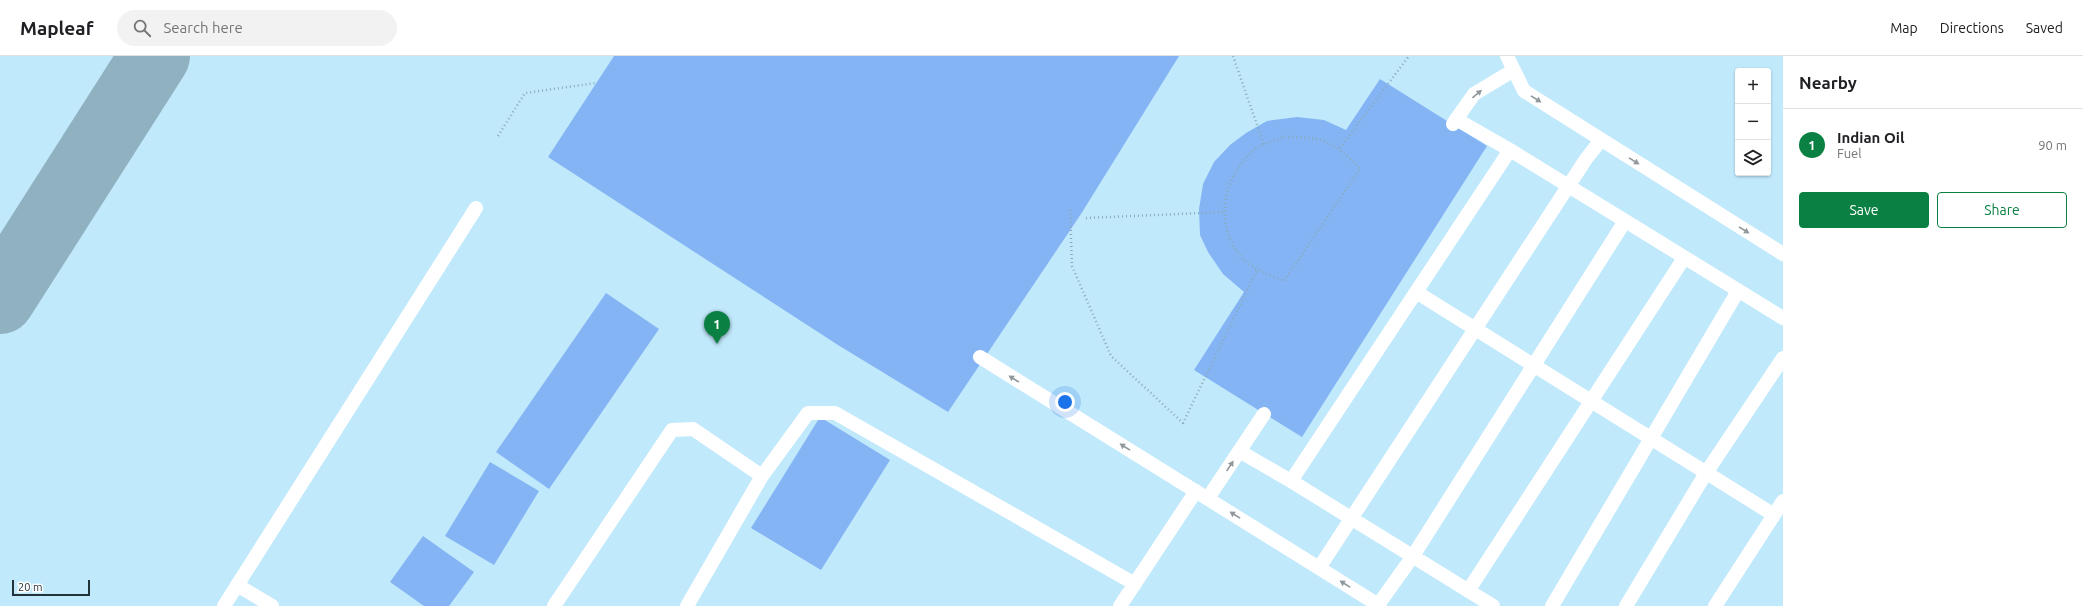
<!DOCTYPE html>
<html lang="en">
<head>
<meta charset="utf-8">
<style>
  :root { --surface:#fff; --page:#f2f2f2; --text:#202124; --muted:#757577; --line:#e0e0e0; --accent:#0b8043 }
  body { margin:0; font-family:Ubuntu,sans-serif; background:var(--page); color:var(--text) }
  .controls { position:absolute; right:12px; top:12px; display:grid; overflow:hidden; border-radius:4px; box-shadow:0 1px 3px #0004 }
  .controls button { width:36px; height:36px; display:grid; place-items:center; padding:0; border:0; border-bottom:1px solid var(--line); background:var(--surface); color:var(--text); font:20px sans-serif }
  .scale { position:absolute; left:12px; bottom:10px; width:78px; box-sizing:border-box; padding-left:4px; border:2px solid #223239; border-top:0; font-size:11px; line-height:14px; white-space:nowrap; color:#223239; -webkit-text-stroke:3px #fff; paint-order:stroke }
  .you { position:absolute; left:1065px; top:346px; width:14px; height:14px; margin:-10px; border:3px solid #fff; border-radius:50%; background:#1a73e8; box-shadow:0 0 0 6px #1a73e833 }
  .badge { display:grid; place-items:center; width:26px; height:26px; border-radius:50%; background:var(--accent); color:#fff; font-size:13px; font-weight:700 }
  .pin { position:absolute; translate:-50% -33px; filter:drop-shadow(0 1px 2px #0008) }
  .pin::after { content:''; position:absolute; top:21px; width:14px; height:12px; background:inherit; clip-path:polygon(0 0,100% 0,50% 100%) }
  .list { margin:0; padding:0; list-style:none }
  h2 { display:flex; justify-content:space-between; align-items:center; height:52px; margin:0; padding:0 16px; font-size:17px }
  h2 small { font-size:13px; font-weight:400; color:var(--muted) }
  .list li { display:grid; grid-template-columns:26px 1fr auto; gap:12px; align-items:center; box-sizing:border-box; height:72px; padding:0 16px; border-top:1px solid var(--line) }
  .list b { display:block; font-size:15px; white-space:nowrap }
  .list p { margin:0; font-size:13px; white-space:nowrap; color:var(--muted) }
  .list em { font-size:13px; font-style:normal; color:var(--muted) }
  .actions { display:flex; gap:8px; padding:12px 16px }
  .actions a { flex:1; padding:9px 0; border:1px solid var(--accent); border-radius:4px; text-align:center; font-size:14px; color:var(--accent) }
  .actions .main { background:var(--accent); color:#fff }
  .icon { flex:none; width:22px; height:22px; fill:none; stroke:currentColor; stroke-width:2; stroke-linecap:round; stroke-linejoin:round }
  .map { position:relative; flex:none; width:1783px; height:550px; overflow:hidden }
  header { display:flex; align-items:center; gap:24px; box-sizing:border-box; height:56px; padding:0 20px; background:var(--surface); border-bottom:1px solid var(--line) }
  header strong { font-size:19px }
  nav { display:flex; gap:22px; margin-inline-start:auto; font-size:14px }
  .search { width:280px; height:36px; background:var(--page); display:flex; align-items:center; gap:10px; box-sizing:border-box; padding:0 14px; border-radius:22px; color:var(--muted); font-size:15px }
  main { display:flex }
  aside { flex:1; background:var(--surface) }
  .map>svg:first-child { display:block }
  .lines { fill:none; stroke-linecap:round; stroke-linejoin:round }
  .taxiway { stroke:#90b1c0; stroke-width:70 }
  .building { fill:#84b4f3 }
  .path { stroke:#8aaab8; stroke-width:2.5; stroke-dasharray:1 3; stroke-linecap:butt }
  .lane { stroke:#fff; stroke-width:14 }
  .oneway { fill:#90989c }
</style>
</head>
<body>
<header>
<strong>Mapleaf</strong>
<div class="search"><svg class="icon" aria-label="search" viewBox="0 0 24 24"><circle cx="10" cy="10" r="6"/><path d="M15 15l6 6"/></svg>Search here</div>
<nav><a>Map</a><a>Directions</a><a>Saved</a></nav>
</header>
<main>
<div class="map">
<svg width="1783" height="550" viewBox="0 0 1783 550">
  <rect width="100%" height="100%" fill="#c1e9fc"/>
  <g class="lines">
    <!-- taxiway -->
    <path class="taxiway" d="M0,243L155,0"/>
  </g>
  <!-- building -->
  <path class="building" d="M614,0H1179L1081,158L948,356L838,289L548,101Z
    M1380,23L1487,90L1302,381L1194,314L1244,236L1223,218L1208,196L1200,179L1199,153L1203,128L1214,106L1230,89L1246,77L1267,65L1297,61L1324,64L1346,74Z
    M606,237L659,273L549,433L496,396Z
    M820,361L890,404L821,514L751,472Z
    M490,406L539,435L494,509L445,480Z
    M423,480L474,516L449,550H424L390,526Z"/>
  <g class="lines">
    <!-- path -->
    <path class="path" d="M1233,0L1264,89
      M498,80L525,37L596,27
      M1284,81C1324,81 1332,84 1360,113L1284,225C1266,218 1247,211 1236,194C1217,164 1223,126 1247,101C1251,98 1254,93 1258,91C1266,87 1276,84 1284,81Z
      M1340,92L1409,0
      M1070,154L1072,210L1111,300L1183,367L1257,214
      M1086,162L1225,156"/>
    <!-- lane -->
    <path class="lane" d="M1507,0L1524,35L1783,198
      M1456,63L1510,94
      M1453,68L1474,38L1514,14
      M1416,236L1774,459
      M980,301L1380,550
      M1239,395L1291,425
      M1208,442L1264,358
      M1319,512L1586,103L1601,84
      M237,529L272,550
      M1468,535L1684,202
      M1378,549L1413,500L1625,165
      M224,550L476,152
      M554,550L672,374L693,373L762,420L808,357H835L1135,528
      M687,550L762,420
      M1120,550L1196,435
      M1493,550L1291,425L1510,94L1783,262
      M1552,550L1738,235
      M1626,550L1706,417L1783,302
      M1715,550L1783,445"/>
  </g>
  <!-- one-way arrows -->
  <defs><path id="oneway-solid" d="M-6-.8H1V-3.2L6.5 0L1 3.2V.8H-6Z"/></defs>
  <g class="oneway">
    <use href="#oneway-solid" transform="translate(1477 38) rotate(-40)"/>
    <use href="#oneway-solid" transform="translate(1536 43) rotate(32)"/>
    <use href="#oneway-solid" transform="translate(1634 105) rotate(32)"/>
    <use href="#oneway-solid" transform="translate(1744 174) rotate(32)"/>
    <use href="#oneway-solid" transform="translate(1014 323) rotate(-148)"/>
    <use href="#oneway-solid" transform="translate(1125 391) rotate(-148)"/>
    <use href="#oneway-solid" transform="translate(1230 410) rotate(-56)"/>
    <use href="#oneway-solid" transform="translate(1235 459) rotate(-148)"/>
    <use href="#oneway-solid" transform="translate(1345 528) rotate(-148)"/>
  </g>
</svg>
<div class="controls">
<button>+</button>
<button>−</button>
<button><svg class="icon" aria-label="layers" viewBox="0 0 24 24"><path d="M12 4l9 5-9 5-9-5zM3 14l9 5 9-5"/></svg></button>
</div>
<div class="scale">20 m</div>
<div class="you"></div>
<div class="pin badge" style="left:717px;top:288px">1</div>
</div>
<aside>
<h2>Nearby<small></small></h2>
<ul class="list">
<li><span class="badge">1</span><div><b>Indian Oil</b><p>Fuel</p></div><em>90 m</em></li>
</ul>
<div class="actions"><a class="main">Save</a><a>Share</a></div>
</aside>
</main>
</body>
</html>
